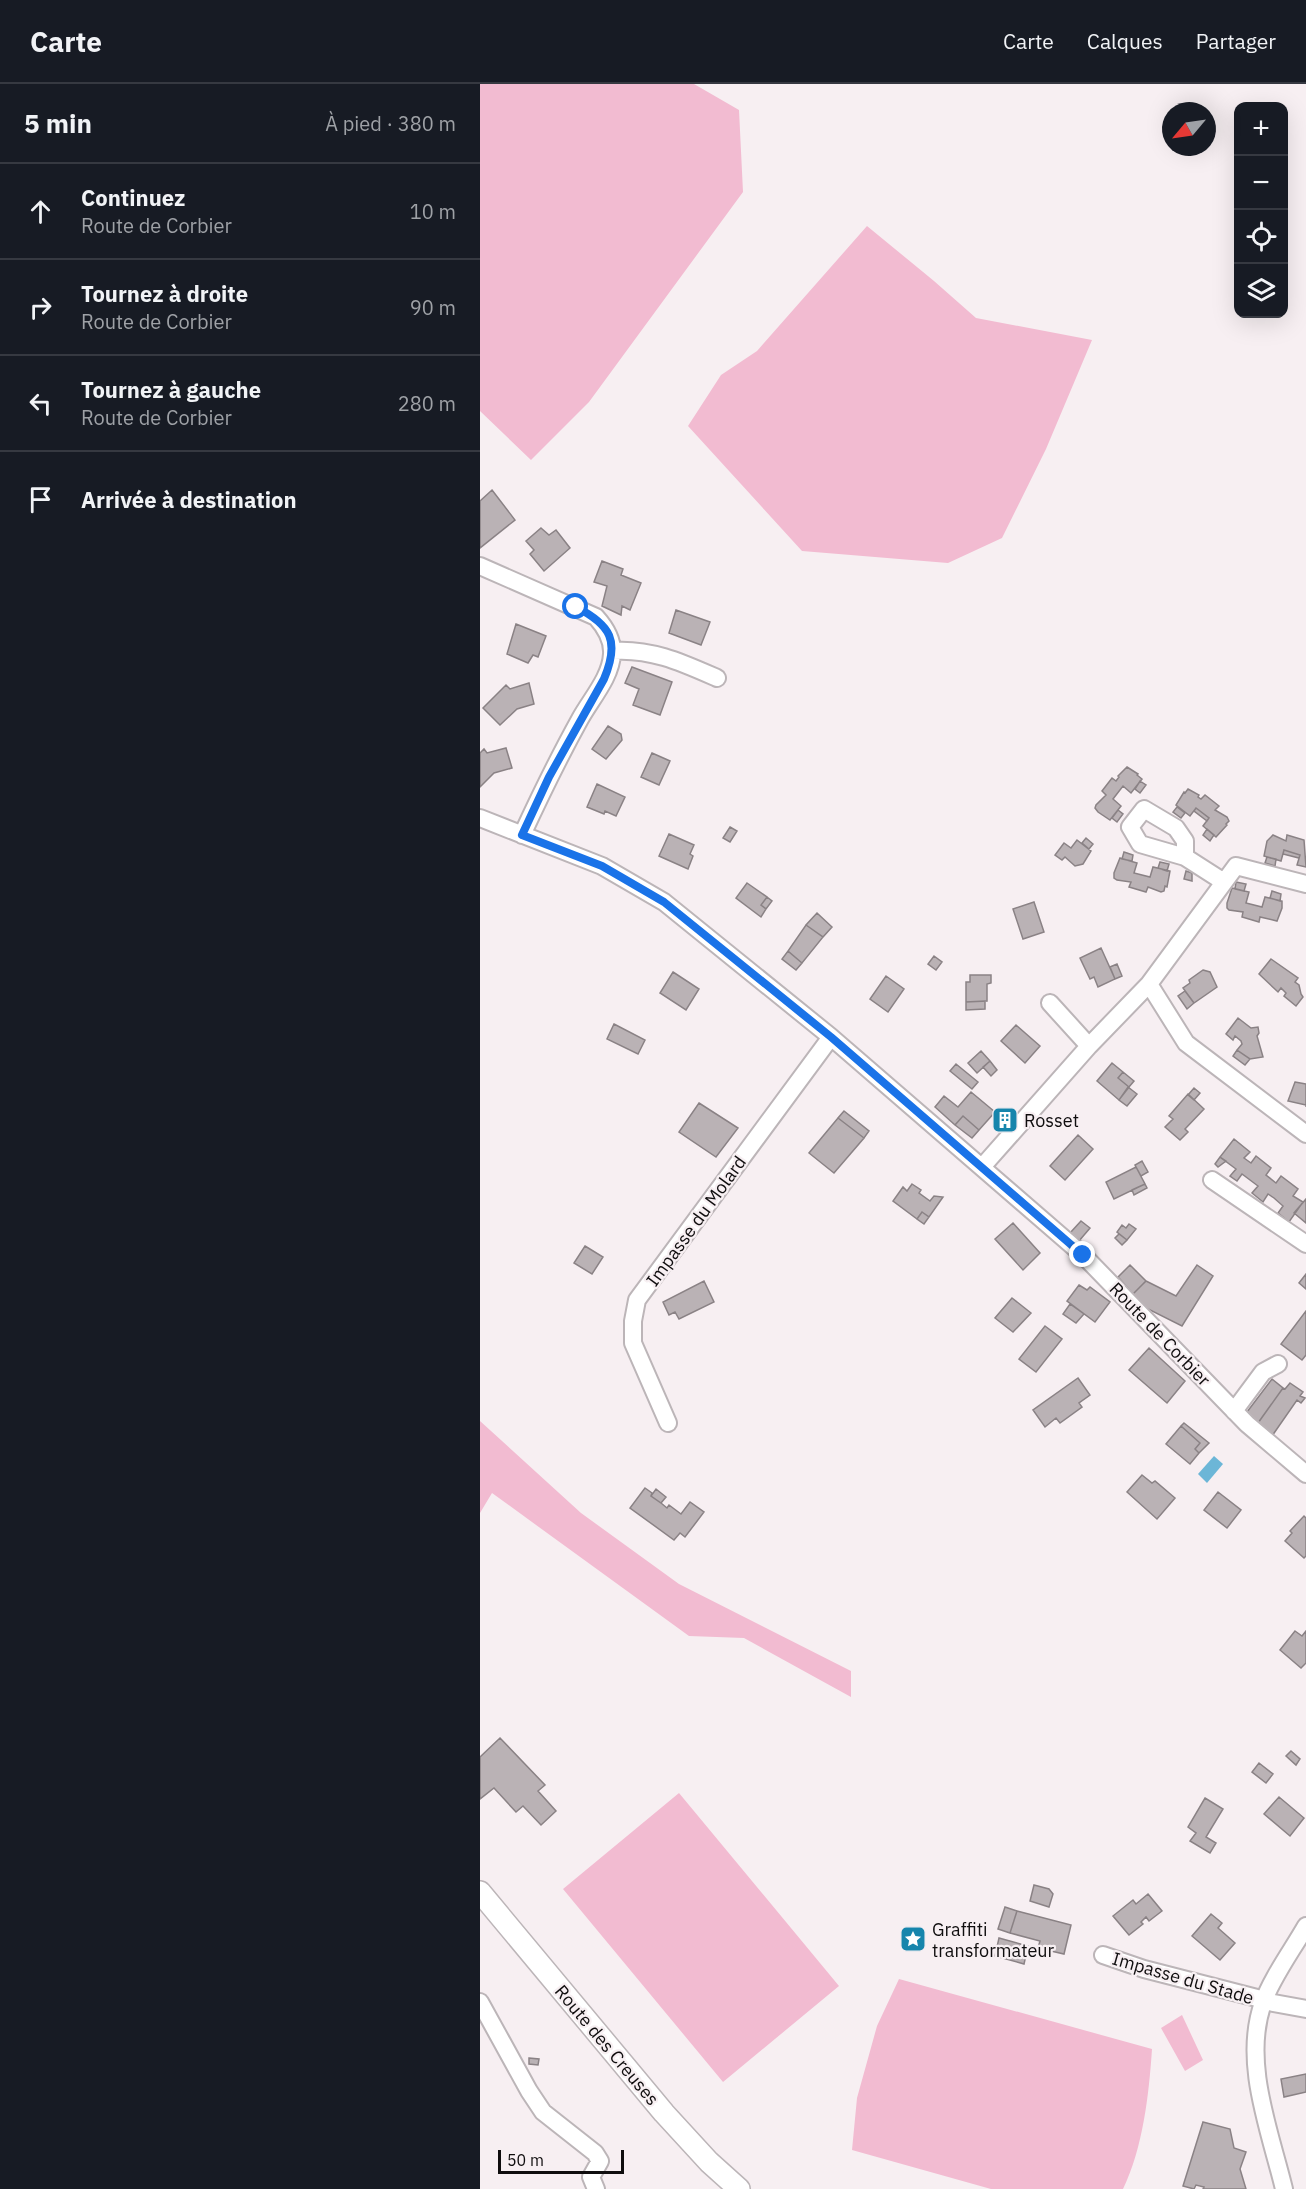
<!DOCTYPE html>
<html lang="fr">
<head>
<meta charset="utf-8">
<style>
  :root { --surface:#171b24; --page:#242831; --text:#f1f3f6; --muted:#9ea1a6; --line:#363941 }
  body { margin:0; font-family:"IBM Plex Sans",sans-serif; background:var(--page); color:var(--text) }
  .controls { position:absolute; right:18px; top:18px; display:grid; overflow:hidden; border-radius:12px; box-shadow:0 6px 24px #0002 }
  .controls button { width:54px; height:54px; display:grid; place-items:center; padding:0; border:0; border-bottom:2px solid var(--line); background:var(--surface); color:var(--text); font:30px sans-serif }
  .compass { position:absolute; left:682px; top:18px; width:54px; height:54px; border-radius:50%; background:var(--surface); box-shadow:0 6px 24px #0002; rotate:241deg }
  .scale { position:absolute; left:18px; bottom:15px; width:126px; box-sizing:border-box; padding-left:6px; border:3px solid #0f0d0e; border-top:0; font-size:16px; line-height:21px; white-space:nowrap; color:#0f0d0e; -webkit-text-stroke:4px #f7eff2; paint-order:stroke }
  .stop { position:absolute; width:18px; height:18px; margin:-14px; border:4px solid #1a73e8; border-radius:50%; background:#fff }
  .stop.end { background:#1a73e8; border-color:#fff; box-shadow:0 2px 6px #0008 }
  .list { margin:0; padding:0; list-style:none }
  h2 { display:flex; justify-content:space-between; align-items:center; height:78px; margin:0; padding:0 24px; font-size:26px }
  h2 small { font-size:20px; font-weight:400; color:var(--muted) }
  .list li { display:grid; grid-template-columns:39px 1fr auto; gap:18px; align-items:center; box-sizing:border-box; height:96px; padding:0 24px; border-top:2px solid var(--line) }
  .list b { display:block; font-size:22px; white-space:nowrap }
  .list p { margin:0; font-size:20px; white-space:nowrap; color:var(--muted) }
  .list em { font-size:20px; font-style:normal; color:var(--muted) }
  .icon { flex:none; width:33px; height:33px; fill:none; stroke:currentColor; stroke-width:2; stroke-linecap:round; stroke-linejoin:round }
  .map { position:relative; flex:none; width:826px; height:2105px; overflow:hidden }
  header { display:flex; align-items:center; gap:36px; box-sizing:border-box; height:84px; padding:0 30px; background:var(--surface); border-bottom:2px solid var(--line) }
  header strong { font-size:28px }
  nav { display:flex; gap:33px; margin-inline-start:auto; font-size:21px }
  main { display:flex }
  aside { flex:1; background:var(--surface) }
  .map>svg:first-child { display:block }
  .green { fill:#f2bbd1 }
  .water { fill:#6cb6d7 }
  .building { fill:#bab2b5; stroke:#8a8285; stroke-width:1.5 }
  .lines { fill:none; stroke-linecap:round; stroke-linejoin:round }
  .minor-casing { stroke:#bcb5b8; stroke-width:20 }
  .major-casing { stroke:#bcb5b8; stroke-width:24 }
  .minor { stroke:#fff; stroke-width:16 }
  .major { stroke:#fff; stroke-width:21 }
  .route { stroke:#1a73e8; stroke-width:8 }
  .labels { text-anchor:middle; dominant-baseline:central; stroke-width:4.5; stroke-linejoin:round; paint-order:stroke }
  .poi-label { font-size:18px; fill:#0f0d0e; stroke:#f7eff2; text-anchor:start }
  .street-label { font-size:18px; fill:#0f0d0e; stroke:#f7eff2 }
</style>
</head>
<body>
<header>
<strong>Carte</strong>
<nav><a>Carte</a><a>Calques</a><a>Partager</a></nav>
</header>
<main>
<aside>
<h2>5 min<small>À pied · 380 m</small></h2>
<ul class="list">
<li><svg class="icon" aria-label="ahead" viewBox="0 0 24 24"><path d="M12 20V5M6 11l6-6 6 6"/></svg><div><b>Continuez</b><p>Route de Corbier</p></div><em>10 m</em></li>
<li><svg class="icon" aria-label="right" viewBox="0 0 24 24"><path d="M7 20v-9h11M14 6l5 5-5 5"/></svg><div><b>Tournez à droite</b><p>Route de Corbier</p></div><em>90 m</em></li>
<li><svg class="icon" aria-label="left" viewBox="0 0 24 24"><path d="M17 20v-9H6M10 6l-5 5 5 5"/></svg><div><b>Tournez à gauche</b><p>Route de Corbier</p></div><em>280 m</em></li>
<li><svg class="icon" aria-label="arrive" viewBox="0 0 24 24"><path d="M6 21V4h12l-3 4 3 4H6"/></svg><div><b>Arrivée à destination</b></div></li>
</ul>
</aside>
<div class="map">
<svg width="826" height="2105" viewBox="0 0 826 2105">
  <rect width="100%" height="100%" fill="#f7eff2"/>
  <!-- green -->
  <path class="green" d="M0,0H214L259,26L263,108L109,318L51,376L0,327Z
    M387,142L454,197L496,234L612,256L566,365L522,454L468,479L322,467L208,342L241,291L277,267Z
    M0,1337L101,1429L199,1500L371,1587V1613L264,1554L209,1552L12,1409L0,1429Z
    M199,1709L359,1902L243,1998L83,1805Z
    M419,1895L672,1965C669,2010 663,2064 643,2105H511L372,2066L377,2014L397,1942Z
    M702,1931L723,1976L705,1987L681,1944Z"/>
  <!-- water -->
  <path class="water" d="M734,1372L743,1380L727,1399L718,1390Z"/>
  <!-- building -->
  <path class="building" d="M12,406L35,436L0,464V417Z
    M61,444L69,451L76,446L90,464L64,487L50,470L54,466L46,457Z
    M122,477L143,485L141,491L161,499L150,526L142,522L141,531L122,522L127,502L114,498Z
    M196,526L230,538L221,561L189,549Z
    M36,540L66,552L58,573L53,571L48,579L27,570Z
    M152,583L192,598L180,631L153,621L159,605L145,599Z
    M49,599L54,620L37,625L20,641L3,624L26,601L30,605Z
    M128,642L141,650L142,656L126,675L112,665Z
    M26,664L32,684L14,689L0,703V669L4,665L7,669Z
    M172,669L190,677L179,701L161,693Z
    M647,683L658,690L657,691L662,695L651,709L643,702L633,715L641,722L630,736L618,728L615,724L616,721L626,711L622,707L632,694L636,697L639,693L638,692Z
    M660,697L666,701L660,709L655,705Z
    M117,700L145,713L136,732L125,727L124,730L107,723Z
    M708,705L719,711L718,713L721,715L725,711L739,722L735,726L747,733L749,737L746,740L747,741L736,753L723,742L729,734L716,724L710,732L696,721L704,708L705,709Z
    M697,723L705,729L701,734L693,728Z
    M716,724L729,734L727,737L714,727Z
    M638,726L643,730L637,738L632,734Z
    M250,743L257,747L250,758L243,754Z
    M727,745L734,751L730,757L723,751Z
    M189,750L214,761L210,770L213,772L208,785L179,772Z
    M793,751L806,757L807,751L824,756L826,783L817,781L820,771L804,766L801,777L784,772L787,757Z
    M606,754L613,760L609,765L602,759Z
    M597,756L611,767L603,780L595,782L585,773L582,776L575,771L584,759L591,764Z
    M804,766L820,771L819,774L803,770Z
    M644,768L653,771L652,777L642,775Z
    M787,773L796,775L795,782L785,779Z
    M640,774L657,779L654,789L670,793L673,783L690,787L687,803L685,802L684,807L681,808L668,803L666,808L649,803L651,798L637,796L634,794V789Z
    M680,778L689,780L687,787L678,784Z
    M706,787L712,789V797L704,795Z
    M756,798L766,800L764,807L755,805Z
    M267,799L287,813L281,821L286,825L281,833L256,814Z
    M752,804L769,808L766,819L782,823L785,813L802,817V824L797,837L780,833L779,838L762,833L763,828L749,826L747,824V819Z
    M792,807L801,810L800,817L790,814Z
    M287,813L292,817L286,825L281,821Z
    M554,818L564,848L543,855L533,825Z
    M337,829L352,843L343,853L326,841Z
    M326,841L343,853L322,879L308,867Z
    M621,864L635,895L618,903L614,893L610,895L600,874Z
    M308,867L322,879L316,886L302,875Z
    M454,872L462,878L456,886L448,880Z
    M791,875L818,894L815,898L819,901L821,910L823,913L816,922L804,912L806,909L801,904L798,908L779,890Z
    M637,880L642,892L635,895L630,883Z
    M723,886L730,888L737,903L714,919L703,904L710,899L709,896Z
    M193,888L219,905L206,926L180,909Z
    M490,891H511V899L507,900V917L486,918V898H490Z
    M406,892L424,905L408,928L390,915Z
    M705,907L714,919L707,925L698,912Z
    M505,917V925L486,926V918Z
    M758,934L771,944L778,943L779,949L777,952L783,973L770,975L757,966L762,960L761,957L755,952L753,956L746,950Z
    M134,940L165,956L158,970L127,955Z
    M536,941L560,962L545,979L521,957Z
    M757,966L770,975L765,981L753,972Z
    M501,967L510,977L497,989L488,979Z
    M510,977L517,986L511,992L503,983Z
    M632,979L643,988L638,994L649,1003L639,1016L617,997Z
    M476,980L498,998L492,1005L470,987Z
    M643,988L654,997L649,1003L638,994Z
    M815,998L826,1000V1023V1021L808,1017Z
    M648,1003L657,1010L647,1022L639,1016Z
    M714,1004L720,1009L714,1016L708,1011Z
    M491,1008L515,1028L499,1046L483,1032L475,1041L455,1023L464,1012L478,1023Z
    M708,1010L724,1025L705,1045L708,1048L700,1056L685,1043L693,1035L689,1032Z
    M219,1019L258,1044L236,1073L199,1048Z
    M364,1027L389,1047L384,1054L358,1034Z
    M525,1031L530,1035L525,1042L520,1038Z
    M483,1032L499,1046L492,1054L475,1041Z
    M358,1034L384,1054L354,1089L329,1069Z
    M598,1051L613,1065L585,1096L570,1082Z
    M754,1055L770,1068L764,1074L771,1079L776,1072L791,1084L786,1091L796,1099L801,1092L818,1105L813,1112L823,1118L809,1138L798,1129L803,1122L794,1114L788,1110L783,1118L772,1109L778,1102L762,1090L757,1097L750,1092L756,1085L740,1073Z
    M740,1073L746,1077L738,1083L735,1080Z
    M662,1077L668,1088L661,1092L655,1081Z
    M656,1083L665,1100L634,1115L626,1098Z
    M432,1100L441,1106L439,1109L450,1117L454,1112L463,1113L449,1133L442,1128L437,1135L413,1117L423,1103L427,1107Z
    M665,1100L667,1104L654,1111L652,1106Z
    M826,1115V1139L814,1129Z
    M442,1128L449,1133L444,1140L437,1135Z
    M601,1137L610,1144L599,1157L590,1149Z
    M533,1139L560,1169L543,1186L515,1155Z
    M649,1140L656,1145L647,1156L637,1148L642,1141L646,1144Z
    M639,1150L647,1156L642,1161L635,1154Z
    M105,1162L123,1173L112,1190L94,1179Z
    M650,1181L666,1197L653,1210L638,1193Z
    M717,1181L733,1192L702,1242L664,1223L653,1210L666,1197L696,1212Z
    M826,1190V1205L819,1199Z
    M224,1197L234,1218L199,1235L195,1228L189,1231L183,1218Z
    M599,1201L607,1206L610,1203L630,1218L615,1238L587,1217Z
    M532,1214L551,1229L533,1248L515,1234Z
    M590,1220L604,1230L596,1239L583,1230Z
    M826,1227V1271L822,1276L801,1260Z
    M565,1242L582,1255L556,1288L539,1275Z
    M669,1264L705,1297L687,1319L649,1286Z
    M598,1294L610,1311L599,1319L602,1323L580,1339L576,1334L565,1343L553,1326Z
    M792,1295L803,1304L778,1339L767,1328Z
    M810,1299L823,1308L820,1312L825,1314L821,1319L817,1316L792,1352L778,1339L803,1304L805,1305Z
    M704,1339L729,1359L719,1369L715,1365L720,1359L701,1342Z
    M701,1342L720,1359L715,1365L719,1369L710,1380L686,1360Z
    M662,1391L672,1399L675,1397L695,1414L677,1435L647,1408Z
    M165,1404L172,1409L171,1412L181,1419L187,1424L189,1421L201,1430L210,1418L224,1428L205,1453L200,1449L194,1456L150,1424Z
    M176,1405L186,1413L181,1419L171,1412Z
    M738,1408L761,1426L747,1444L724,1426Z
    M824,1432L826,1434V1472L824,1474L805,1457L812,1449L810,1447Z
    M815,1547L822,1552L826,1547V1579L821,1584L800,1566Z
    M20,1654L65,1701L58,1707L76,1727L61,1741L43,1722L36,1728L14,1704L0,1715V1673Z
    M811,1667L820,1675L816,1681L806,1672Z
    M779,1679L793,1690L786,1699L772,1688Z
    M799,1713L824,1734L810,1752L784,1730Z
    M725,1714L743,1725L726,1753L736,1759L730,1769L710,1757L716,1749L708,1743Z
    M554,1801L569,1805L573,1810L569,1823L550,1817Z
    M668,1810L682,1827L669,1837L666,1833L661,1838L663,1840L649,1851L633,1832L653,1816L656,1820Z
    M525,1823L537,1827L530,1849L518,1845Z
    M537,1827L591,1841L584,1870L558,1864L560,1857L530,1849Z
    M731,1830L742,1839L738,1844L755,1859L740,1876L712,1852Z
    M519,1854L548,1862L544,1880L515,1872Z
    M49,1974L59,1975L58,1981L49,1980Z
    M826,1990V2008L804,2013L801,1995Z
    M723,2038L750,2045L754,2064L766,2068L760,2085L766,2105H723L724,2103L716,2101L714,2105L703,2102Z"/>
  <g class="lines">
    <!-- minor casing -->
    <g class="minor-casing">
      <path id="minor" d="M0,482L116,533C125,543 133,555 132,570C131,593 111,615 100,635C79,673 60,712 42,751
        M132,567C171,564 203,579 237,594
        M0,734L122,782L184,818L351,953L603,1171L767,1340L826,1390
        M705,773V757L696,744L664,725L650,743L660,760L705,773L744,798
        M669,900L706,959L826,1050
        M609,962L669,900L756,782L826,800
        M502,1083L609,962L570,919
        M732,1096L826,1160
        M754,1327L783,1288L798,1280
        M188,1339L153,1259V1237L157,1216L351,953
        M623,1871L664,1885L777,1914L783,1917L826,1925
        M0,1918L49,2007L63,2028L115,2069L120,2077L111,2093L116,2105
        M804,2105C790,2047 762,1978 783,1919C791,1895 813,1865 826,1842"/>
    </g>
    <!-- major casing -->
    <g class="major-casing">
      <path id="major" d="M0,1808L184,2029L229,2078L259,2105"/>
    </g>
    <!-- minor -->
    <use href="#minor" class="minor"/>
    <!-- major -->
    <use href="#major" class="major"/>
  </g>
  <g class="lines">
    <!-- route -->
    <path class="route" d="M96,523C131,541 140,557 124,595L69,693L42,751L122,782L184,818L351,953L603,1171"/>
  </g>
  <!-- icons -->
  <defs>
    <g id="building-square" transform="scale(1.35)"><rect x="-9" y="-9" width="18" height="18" rx="4" fill="#1685ac" stroke="#f7eff2"/><path d="M-4-6H4V6H1V3H-1V6H-4ZM-2.5-4.3h1.7v1.8h-1.7ZM.8-4.3h1.7v1.8H.8ZM-2.5-1h1.7V.8h-1.7ZM.8-1h1.7V.8H.8Z" fill="#fff"/></g>
    <g id="sight-square" transform="scale(1.35)"><rect x="-9" y="-9" width="18" height="18" rx="4" fill="#1685ac" stroke="#f7eff2"/><path d="M0-6L1.8-2.2L6-1.7L2.9 1.2L3.7 5.4L0 3.3L-3.7 5.4L-2.9 1.2L-6-1.7L-1.8-2.2Z" fill="#fff"/></g>
  </defs>
  <g fill-rule="evenodd">
    <use href="#building-square" x="525" y="1036"/>
    <use href="#sight-square" x="433" y="1855"/>
  </g>
  <g class="labels">
    <!-- poi labels -->
    <g class="poi-label">
      <text x="544" y="1036">Rosset</text>
      <text x="452" y="1845">Graffiti<tspan x="452" dy="21">transformateur</tspan></text>
    </g>
    <!-- street labels -->
    <g class="street-label">
      <text transform="translate(216 1137) rotate(-54)">Impasse du Molard</text>
      <text transform="translate(680 1250) rotate(46)">Route de Corbier</text>
      <text transform="translate(703 1894) rotate(16)">Impasse du Stade</text>
      <text transform="translate(127 1961) rotate(50)">Route des Creuses</text>
    </g>
  </g>
</svg>
<div class="controls">
<button>+</button>
<button>−</button>
<button><svg class="icon" aria-label="locate" viewBox="0 0 24 24"><circle cx="12" cy="12" r="6"/><path d="M12 2v4M12 18v4M2 12h4M18 12h4"/></svg></button>
<button><svg class="icon" aria-label="layers" viewBox="0 0 24 24"><path d="M12 4l9 5-9 5-9-5zM3 14l9 5 9-5"/></svg></button>
</div>
<svg class="compass" viewBox="-18 -18 36 36"><path d="M0-13l5 13h-10z" fill="#e53935"/><path d="M0 13l5-13h-10z" fill="#9ea1a6"/></svg>
<div class="scale">50 m</div>
<div class="stop" style="left:96px;top:523px"></div>
<div class="stop end" style="left:603px;top:1171px"></div>
</div>
</main>
</body>
</html>
